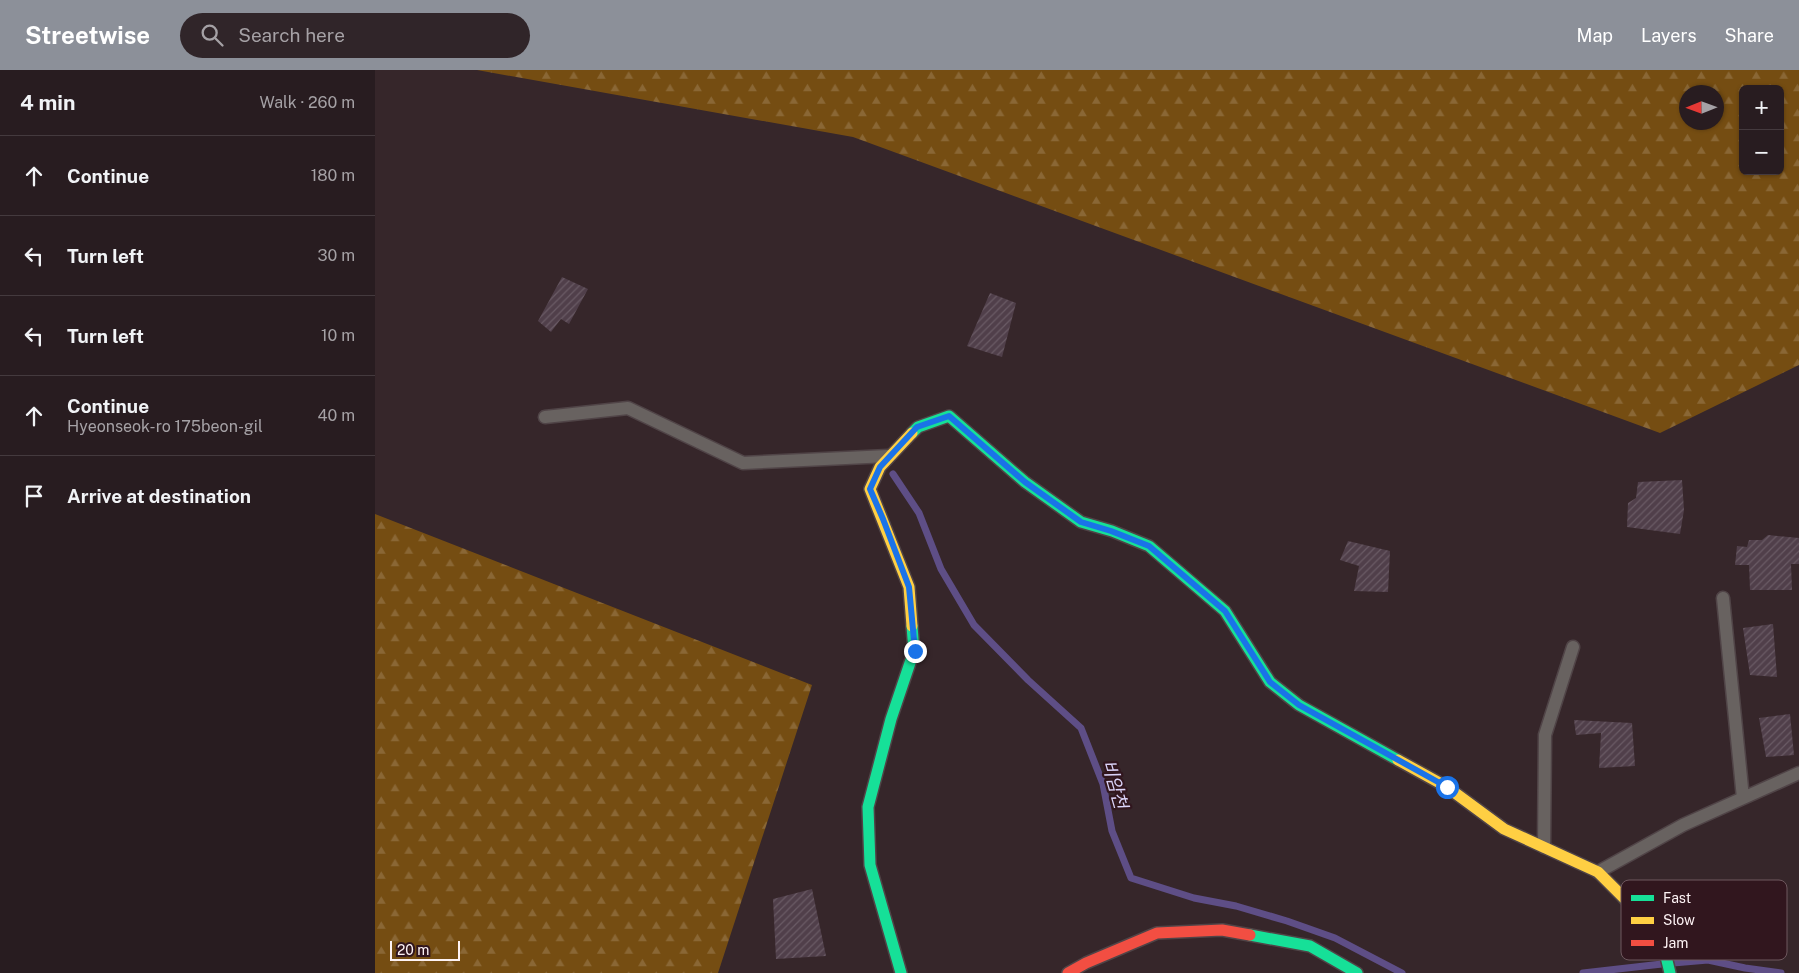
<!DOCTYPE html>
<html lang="en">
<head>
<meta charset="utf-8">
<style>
  :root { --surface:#281c20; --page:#302529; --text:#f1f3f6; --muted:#a5a1a5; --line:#443a3e; --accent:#8c9099 }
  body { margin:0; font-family:"Public Sans","Noto Sans KR",sans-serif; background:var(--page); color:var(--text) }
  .controls { position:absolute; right:15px; top:15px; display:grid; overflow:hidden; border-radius:8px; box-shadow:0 1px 4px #0004 }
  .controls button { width:45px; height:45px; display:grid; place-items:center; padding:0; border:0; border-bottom:1px solid var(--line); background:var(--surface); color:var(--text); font:25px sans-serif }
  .compass { position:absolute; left:1304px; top:15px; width:45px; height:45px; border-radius:50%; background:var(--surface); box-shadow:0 1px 4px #0004; rotate:269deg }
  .scale { position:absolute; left:15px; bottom:12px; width:70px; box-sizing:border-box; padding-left:5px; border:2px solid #fdf2f4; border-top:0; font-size:14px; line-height:18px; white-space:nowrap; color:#fdf2f4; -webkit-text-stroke:4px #31161e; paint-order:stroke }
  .stop { position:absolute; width:15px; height:15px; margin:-11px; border:4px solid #1a73e8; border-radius:50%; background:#fff }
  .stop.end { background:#1a73e8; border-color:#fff; box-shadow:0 1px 5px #0008 }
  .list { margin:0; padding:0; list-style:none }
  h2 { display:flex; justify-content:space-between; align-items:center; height:65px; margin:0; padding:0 20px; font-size:21px }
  h2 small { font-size:16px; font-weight:400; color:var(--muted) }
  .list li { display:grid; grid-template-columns:32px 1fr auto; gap:15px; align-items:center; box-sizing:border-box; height:80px; padding:0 20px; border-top:1px solid var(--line) }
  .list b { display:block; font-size:19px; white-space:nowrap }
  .list p { margin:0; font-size:16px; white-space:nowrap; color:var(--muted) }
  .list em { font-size:16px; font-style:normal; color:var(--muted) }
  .icon { flex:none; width:28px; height:28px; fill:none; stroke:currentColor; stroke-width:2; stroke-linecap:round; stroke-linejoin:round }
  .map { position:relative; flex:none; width:1424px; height:903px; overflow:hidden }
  header { display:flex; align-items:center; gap:30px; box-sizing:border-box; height:70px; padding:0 25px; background:var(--accent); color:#fff }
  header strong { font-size:24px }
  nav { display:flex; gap:28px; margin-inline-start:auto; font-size:18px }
  .search { width:350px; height:45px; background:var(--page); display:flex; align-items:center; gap:12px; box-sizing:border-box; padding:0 18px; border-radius:28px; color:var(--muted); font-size:19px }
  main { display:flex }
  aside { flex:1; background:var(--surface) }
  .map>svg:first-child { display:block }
  .forest { fill:url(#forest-firs); fill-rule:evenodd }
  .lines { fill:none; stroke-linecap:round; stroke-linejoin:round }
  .stream { stroke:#5e4e86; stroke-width:7 }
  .building { fill:url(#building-hatch) }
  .lane-casing { stroke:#504447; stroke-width:15 }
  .fast-casing { stroke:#504447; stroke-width:14 }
  .slow-casing { stroke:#504447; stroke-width:14 }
  .jam-casing { stroke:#504447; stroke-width:14 }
  .lane { stroke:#686260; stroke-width:12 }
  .fast { stroke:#16e098; stroke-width:11 }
  .slow { stroke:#ffcf43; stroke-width:11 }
  .jam { stroke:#f24e42; stroke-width:11 }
  .route { stroke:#1a73e8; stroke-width:6 }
  .labels { text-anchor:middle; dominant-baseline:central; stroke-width:4.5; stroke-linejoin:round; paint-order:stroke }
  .water-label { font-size:18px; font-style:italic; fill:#dad3f8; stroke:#31161e }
  .key { fill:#31161e; stroke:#6e585e; stroke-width:1 }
  .key-label { font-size:14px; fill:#fdf2f4 }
</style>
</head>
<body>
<header>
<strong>Streetwise</strong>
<div class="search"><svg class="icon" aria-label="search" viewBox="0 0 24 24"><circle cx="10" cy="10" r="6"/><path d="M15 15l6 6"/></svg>Search here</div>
<nav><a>Map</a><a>Layers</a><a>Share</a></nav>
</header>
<main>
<aside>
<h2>4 min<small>Walk · 260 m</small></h2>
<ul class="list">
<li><svg class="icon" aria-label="ahead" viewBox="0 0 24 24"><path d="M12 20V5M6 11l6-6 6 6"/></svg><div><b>Continue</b></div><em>180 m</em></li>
<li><svg class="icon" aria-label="left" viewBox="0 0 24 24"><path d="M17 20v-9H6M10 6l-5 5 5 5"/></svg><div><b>Turn left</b></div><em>30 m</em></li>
<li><svg class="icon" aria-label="left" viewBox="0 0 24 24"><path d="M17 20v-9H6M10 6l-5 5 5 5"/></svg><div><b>Turn left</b></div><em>10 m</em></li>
<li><svg class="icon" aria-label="ahead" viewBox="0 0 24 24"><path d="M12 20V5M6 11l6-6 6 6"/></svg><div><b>Continue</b><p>Hyeonseok-ro 175beon-gil</p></div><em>40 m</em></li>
<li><svg class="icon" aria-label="arrive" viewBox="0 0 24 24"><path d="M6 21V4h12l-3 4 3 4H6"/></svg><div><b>Arrive at destination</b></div></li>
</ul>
</aside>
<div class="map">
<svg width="1424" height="903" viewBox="0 0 1424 903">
  <defs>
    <pattern id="forest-firs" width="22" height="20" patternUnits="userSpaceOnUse" patternTransform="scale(1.25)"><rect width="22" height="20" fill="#754d12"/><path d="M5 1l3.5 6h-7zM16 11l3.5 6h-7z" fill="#8a6735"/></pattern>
    <pattern id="building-hatch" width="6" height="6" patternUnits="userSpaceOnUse" patternTransform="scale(1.25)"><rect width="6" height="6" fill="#503f4a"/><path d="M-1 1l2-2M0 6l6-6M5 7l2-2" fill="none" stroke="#6a5b65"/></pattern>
  </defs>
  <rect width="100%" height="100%" fill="#36262a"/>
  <!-- forest -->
  <path class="forest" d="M102,0H1424V295L1285,363L478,67ZM1368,19H1405V101H1368ZM1312,22H1342V52H1312Z
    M0,444L437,615L343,903H0Z"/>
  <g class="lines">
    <!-- stream -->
    <path class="stream" d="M518,404L544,443L566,499L599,555L653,610L706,658L728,714L737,761L756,808L819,828L861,836L912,851L960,868L1027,903
      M1298,893L1333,890L1370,898L1406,903
      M1208,903L1287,894"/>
  </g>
  <!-- building -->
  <path class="building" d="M187,207L213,219L194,254L186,249L176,262L163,251Z
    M615,223L641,233L627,287L592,276Z
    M1307,410L1309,440L1305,464L1252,457L1253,433L1261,428L1263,412Z
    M1393,465L1424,468V494H1416L1417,520H1375L1374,495H1360L1362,476L1372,477L1374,470H1387Z
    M973,471L1015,481L1013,522L979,521L984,496L965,490Z
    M1398,554L1402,607L1375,605L1368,558Z
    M1415,644L1419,685L1391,687L1384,648Z
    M1199,650L1257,653L1260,696L1224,698L1226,663L1201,665Z
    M437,819L451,886L401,889L398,829Z"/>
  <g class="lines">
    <!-- lane casing -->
    <g class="lane-casing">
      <path id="lane" d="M170,347L253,338L368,393L513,386
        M1348,528L1368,728
        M1169,777L1170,665L1198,577
        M1223,802L1308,755L1424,703"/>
    </g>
    <!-- fast casing -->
    <g class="fast-casing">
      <path id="fast" d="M537,363L543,357L574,346L650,412L706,452L737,461L774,476L850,541L895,612L924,635L1023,690
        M1249,828L1286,866L1295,903
        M875,865L935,876L982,903
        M526,903L495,795L493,737L516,649L539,581L537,556"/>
    </g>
    <!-- slow casing -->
    <g class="slow-casing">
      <path id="slow" d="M537,363L505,397L495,419L534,517L537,556
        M1023,690L1072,717L1129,759L1223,802L1249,828"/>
    </g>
    <!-- jam casing -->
    <g class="jam-casing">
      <path id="jam" d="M693,903L711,893L782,863L847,860L875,865"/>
    </g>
    <!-- lane -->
    <use href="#lane" class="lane"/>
    <!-- fast -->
    <use href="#fast" class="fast"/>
    <!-- slow -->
    <use href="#slow" class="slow"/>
    <!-- jam -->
    <use href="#jam" class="jam"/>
  </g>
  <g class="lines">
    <!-- route -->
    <path class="route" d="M540,581L534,517L508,449L495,419L505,397L542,357L574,346L650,412L706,452L736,461L774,476L850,541L895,612L924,635L1072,717"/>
  </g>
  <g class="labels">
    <!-- water labels -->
    <g class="water-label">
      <text transform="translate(740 714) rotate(74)">비암천</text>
    </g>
  </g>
  <!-- legend -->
  <rect x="1246" y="810" width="166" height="80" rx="8" class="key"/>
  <rect x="1256" y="825" width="23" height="6" fill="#16e098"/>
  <rect x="1256" y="847" width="23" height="7" fill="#ffcf43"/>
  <rect x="1256" y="870" width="23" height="6" fill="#f24e42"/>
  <g class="key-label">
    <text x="1288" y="833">Fast</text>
    <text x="1288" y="855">Slow</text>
    <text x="1288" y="878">Jam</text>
  </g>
</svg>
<div class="controls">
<button>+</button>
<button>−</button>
</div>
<svg class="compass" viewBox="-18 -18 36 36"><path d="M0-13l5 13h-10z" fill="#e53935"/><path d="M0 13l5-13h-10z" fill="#a5a1a5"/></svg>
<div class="scale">20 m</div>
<div class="stop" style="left:1072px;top:717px"></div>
<div class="stop end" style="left:540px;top:581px"></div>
</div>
</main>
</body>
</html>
